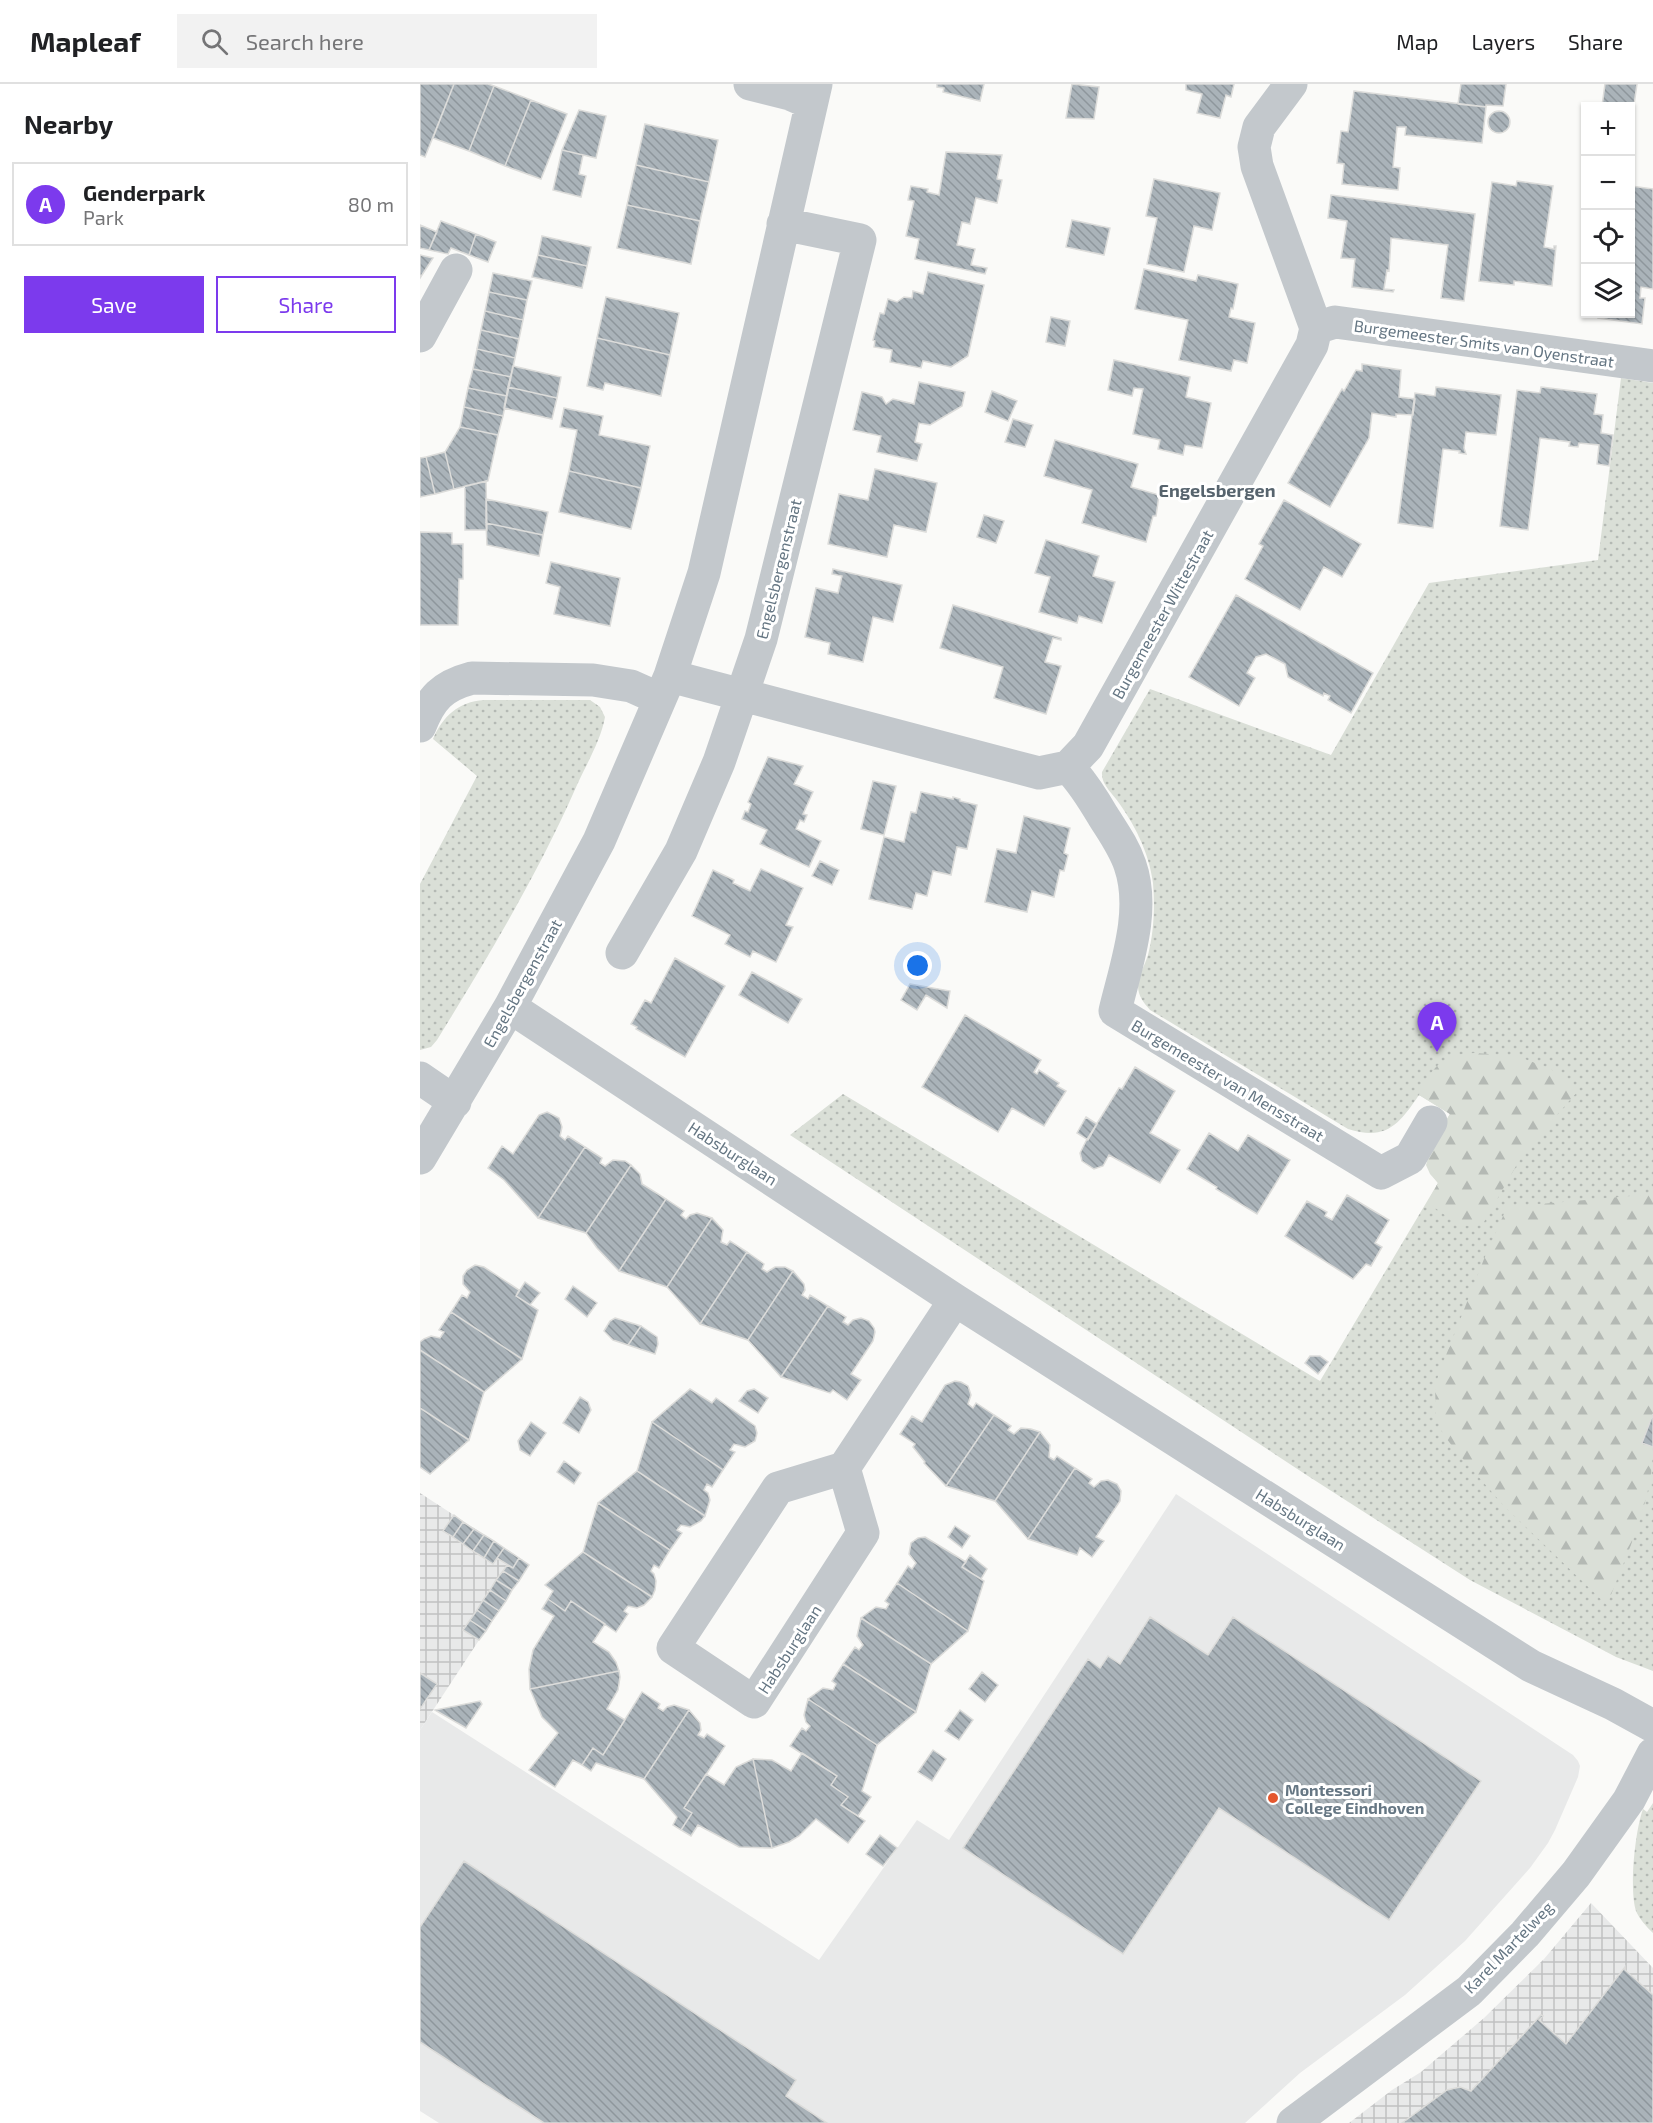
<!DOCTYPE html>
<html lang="en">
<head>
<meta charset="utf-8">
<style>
  :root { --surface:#fff; --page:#f2f2f2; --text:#202124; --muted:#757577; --line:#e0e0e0; --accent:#7c3aed }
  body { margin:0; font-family:"Exo 2",sans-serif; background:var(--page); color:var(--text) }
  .controls { position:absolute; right:18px; top:18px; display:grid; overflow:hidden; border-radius:0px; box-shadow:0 2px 4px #0004 }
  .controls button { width:54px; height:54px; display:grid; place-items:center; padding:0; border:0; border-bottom:2px solid var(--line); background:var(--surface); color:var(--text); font:30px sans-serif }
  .you { position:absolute; left:498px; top:882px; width:21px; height:21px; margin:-15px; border:4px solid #fff; border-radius:50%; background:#1a73e8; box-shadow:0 0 0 9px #1a73e833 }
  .badge { display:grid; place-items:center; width:39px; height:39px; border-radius:50%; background:var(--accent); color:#fff; font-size:20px; font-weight:700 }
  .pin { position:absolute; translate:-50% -50px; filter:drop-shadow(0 2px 3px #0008) }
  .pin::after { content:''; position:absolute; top:32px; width:21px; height:18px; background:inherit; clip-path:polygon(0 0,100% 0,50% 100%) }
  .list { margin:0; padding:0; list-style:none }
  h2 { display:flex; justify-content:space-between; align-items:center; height:78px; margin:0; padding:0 24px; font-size:26px }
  h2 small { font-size:20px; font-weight:400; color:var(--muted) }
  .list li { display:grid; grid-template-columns:39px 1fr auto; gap:18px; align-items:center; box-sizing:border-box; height:84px; margin:0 12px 12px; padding:0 12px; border:2px solid var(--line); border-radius:0px }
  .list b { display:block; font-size:22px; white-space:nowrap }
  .list p { margin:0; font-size:20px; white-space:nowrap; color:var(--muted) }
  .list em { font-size:20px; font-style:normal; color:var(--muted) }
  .actions { display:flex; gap:12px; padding:18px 24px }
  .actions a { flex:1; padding:14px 0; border:2px solid var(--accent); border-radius:0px; text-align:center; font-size:21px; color:var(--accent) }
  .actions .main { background:var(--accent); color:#fff }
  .icon { flex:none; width:33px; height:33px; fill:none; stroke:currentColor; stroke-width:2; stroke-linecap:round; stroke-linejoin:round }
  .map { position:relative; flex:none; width:1233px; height:2039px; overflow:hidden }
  header { display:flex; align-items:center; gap:36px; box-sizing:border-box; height:84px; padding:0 30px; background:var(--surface); border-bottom:2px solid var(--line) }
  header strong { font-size:28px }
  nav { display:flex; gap:33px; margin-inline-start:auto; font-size:21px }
  .search { width:420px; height:54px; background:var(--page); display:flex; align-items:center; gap:15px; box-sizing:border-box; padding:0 21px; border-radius:0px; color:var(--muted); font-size:22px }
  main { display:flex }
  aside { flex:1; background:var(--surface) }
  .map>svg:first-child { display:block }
  .built { fill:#e8e9e9 }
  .industrial { fill:url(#industrial-grid) }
  .grass { fill:url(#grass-dots) }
  .forest { fill:url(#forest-firs) }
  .building { fill:url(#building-back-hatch); stroke:#dcdcda; stroke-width:1.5 }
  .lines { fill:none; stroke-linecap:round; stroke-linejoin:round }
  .minor { stroke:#c3c8cc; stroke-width:33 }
  .poi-dot { fill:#e4572e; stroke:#fff; stroke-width:2 }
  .labels { text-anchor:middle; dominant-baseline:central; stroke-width:6; stroke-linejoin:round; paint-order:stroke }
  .street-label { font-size:16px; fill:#657683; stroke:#fff }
  .poi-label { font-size:16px; font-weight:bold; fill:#657683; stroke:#fff; text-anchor:start }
  .neighbourhood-label { font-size:18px; font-weight:bold; fill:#57646e; stroke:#fff }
</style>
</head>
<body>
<header>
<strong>Mapleaf</strong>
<div class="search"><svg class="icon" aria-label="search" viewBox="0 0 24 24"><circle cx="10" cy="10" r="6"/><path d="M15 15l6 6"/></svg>Search here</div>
<nav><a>Map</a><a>Layers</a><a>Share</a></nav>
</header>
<main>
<aside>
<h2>Nearby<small></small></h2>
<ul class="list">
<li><span class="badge">A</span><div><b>Genderpark</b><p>Park</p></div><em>80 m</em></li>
</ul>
<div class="actions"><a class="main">Save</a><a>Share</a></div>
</aside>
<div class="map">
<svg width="1233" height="2039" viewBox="0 0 1233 2039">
  <defs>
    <pattern id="industrial-grid" width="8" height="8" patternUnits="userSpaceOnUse" patternTransform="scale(1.5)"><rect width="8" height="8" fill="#e8e9e9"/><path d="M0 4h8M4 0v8" fill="none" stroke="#c0c1c2"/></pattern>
    <pattern id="grass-dots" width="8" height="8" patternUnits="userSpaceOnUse" patternTransform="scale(1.5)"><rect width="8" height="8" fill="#dadfd7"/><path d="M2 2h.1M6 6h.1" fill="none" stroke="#b4b9b4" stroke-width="1.8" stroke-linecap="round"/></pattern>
    <pattern id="forest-firs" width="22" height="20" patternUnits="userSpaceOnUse" patternTransform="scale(1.5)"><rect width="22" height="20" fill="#dadfd7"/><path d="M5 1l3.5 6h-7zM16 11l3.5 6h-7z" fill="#b4b9b4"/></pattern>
    <pattern id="building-back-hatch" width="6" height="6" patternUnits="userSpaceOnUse" patternTransform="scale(1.5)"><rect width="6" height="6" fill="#aab3b9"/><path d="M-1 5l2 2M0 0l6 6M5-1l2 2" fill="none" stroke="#8e969c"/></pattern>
  </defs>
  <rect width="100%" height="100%" fill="#fafaf8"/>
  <!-- built -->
  <path class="built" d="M756,1410L1153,1671L1158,1677L1160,1682L1158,1693L1135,1746L1128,1759L1110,1784L1045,1857L985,1911L880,1989L825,2039H19L0,2027V1646L12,1628L399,1876L497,1736L529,1756Z"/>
  <!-- industrial -->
  <path class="industrial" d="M0,1409L109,1480L0,1646Z
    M1171,1819L1233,1884V2039H929L972,2006L1001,1988L1064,1934L1124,1875Z"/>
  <!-- grass -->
  <path class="grass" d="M1201,294L1233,299V1587L1196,1573L1050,1496L888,1392L370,1051L423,1010L900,1297L1018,1099L1010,1090L1006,1081L1013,1059L1030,1030L999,1011C979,1040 967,1057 928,1045L730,926C724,919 718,912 718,902C718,892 725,881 728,871C734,848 735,822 733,799C729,768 714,739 696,715C690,707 681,699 682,688L730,605L911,671L1009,499L1178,476Z
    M64,616H170L180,623L185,633C181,656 167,679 157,701C118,790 68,873 17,956L11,963L0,966V800L57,692L13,655C23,632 38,618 64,616Z
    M1233,1719V1849C1226,1842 1220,1836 1216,1827C1209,1805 1215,1747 1223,1725L1227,1728Z"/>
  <!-- forest -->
  <path class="forest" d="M1055,969L1097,972L1131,985L1157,1008L1103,1070L1064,1138C1047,1152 1023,1128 1007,1119L1018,1099C995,1072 1015,1055 1030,1030L999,1011C1012,983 1022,970 1055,969Z
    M1233,1110V1328L1221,1359L1233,1363C1233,1418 1206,1471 1187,1521L1084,1422L1036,1367L1023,1350L1016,1332L1015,1303L1019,1289L1064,1175L1087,1123Z"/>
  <!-- building -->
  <path class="building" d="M0,0H34L5,73L0,71Z
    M34,0H68L74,2L49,67L13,54Z
    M517,0H564L560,17L523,8L524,4L517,3Z
    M652,0L679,3L674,35L646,34Z
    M766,0H814L811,13L806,11L800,34L777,29L782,10L766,6Z
    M1041,0H1086L1083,22L1066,21V23L1038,20Z
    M1185,0H1217L1211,42L1210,22H1182Z
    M74,2L111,16L85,82L49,67Z
    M934,7L1066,23L1062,59L985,51L986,43H977L973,83L980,84L978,106L922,100L924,80L917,79L921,47L928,48Z
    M111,16L147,30L121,95L85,82Z
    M159,26L186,32L176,74L142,66Z
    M1068 38a11 11 0 1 1 22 0a11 11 0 1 1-22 0Z
    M225,40L298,56L289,98L216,81Z
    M142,66L163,71L159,90L166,92L161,113L133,106Z
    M526,68L582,71L577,95L582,96L577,119L556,114L550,140L542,138L537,161L555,165L551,181L567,184L565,190L495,175L499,155L486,152L494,117L488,116L491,102L508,105L507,108L519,111Z
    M216,81L289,98L280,137L207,121Z
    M734,95L800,109L792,146L774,142L764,188L727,180L737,134L726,132Z
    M1097,97L1133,102L1124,163L1134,165V162H1136L1132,202L1094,197V201L1059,197L1072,98L1096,102Z
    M1211,102L1233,105V205L1221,203L1220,214H1225L1222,240L1178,234L1179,230H1210Z
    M911,111L1055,130L1044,217L1021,214L1028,161L971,154L969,187L967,186L964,205L974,206L973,208L932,203L935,175L921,174L927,137L908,134Z
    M207,121L280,137L271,180L197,164Z
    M652,136L690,144L684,171L646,163Z
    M21,137L56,150L49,171L31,164L28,170L9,166Z
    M0,141L17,148L9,166L0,164Z
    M56,150L76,158L68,178L49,171Z
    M122,152L171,163L167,182L118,171Z
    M0,171L13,174L0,194Z
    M118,171L167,182L162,204L112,193Z
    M724,185L776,197L778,191L818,200L813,225L811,224L809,233L835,239L827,279L814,276L811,287L759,276L768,236L715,225Z
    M508,188L564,201L548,272L531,283L503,277L501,284L470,278L472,266L454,263L455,257L453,256L460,229L464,230L468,215L477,218L484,213L492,214L493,207L503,210Z
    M73,189L112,197L107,216L69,208Z
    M69,208L107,216L103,236L65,227Z
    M186,213L259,229L250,271L177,254Z
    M65,227L103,236L99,255L61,246Z
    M631,233L650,237L645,262L626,258Z
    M61,246L99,255L95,274L57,265Z
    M177,254L250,271L241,312L185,299L183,306L167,302Z
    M57,265L95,274L91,293L53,285Z
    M694,276L770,293L766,313L791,319L782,364L765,361L763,371L738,365L740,356L713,350L723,305L714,304L712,312L688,306Z
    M942,280L981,286L979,313L995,315L993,331L976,330V333L952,329L949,354L910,423L868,399L922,305L924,307L936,286L942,287Z
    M93,282L141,293L137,314L88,303Z
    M53,285L91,293L87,312L48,304Z
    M499,298L545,308L542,322L510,341L499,339L495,358L502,360L497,377L457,368L461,352L433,346L442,308L462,313L466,320L473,315L494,320Z
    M88,303L137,314L132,335L84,324Z
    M1016,303L1081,311L1076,351L1046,348L1044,364L1046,370L1039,369L1040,367L1023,365L1013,444L978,439L995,309L1015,312Z
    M1121,303L1177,310L1174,330L1183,331L1181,349L1193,351L1189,382L1177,380L1179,361L1159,359L1158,363L1149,362L1150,358L1120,354L1108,446L1080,442L1097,306L1120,309Z
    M48,304L87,312L83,332L44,323Z
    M572,307L597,317L588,337L565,328Z
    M44,323L83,332L78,351L40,343Z
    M144,324L183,332L179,351L230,362L221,404L149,387L157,346L140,343Z
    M593,335L613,341L605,363L585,358Z
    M40,343L78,351L68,397L34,405L25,368Z
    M635,356L718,380L711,403L739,411L736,432H733L726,458L662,439L672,406L624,392Z
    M25,368L34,405L15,410L6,373Z
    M6,373L15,410L0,413V374Z
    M455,385L517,399L506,448L474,441L467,473L408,460L419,410L448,416Z
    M149,387L221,404L211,445L139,428Z
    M66,397L67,446H45V402Z
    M66,415L128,428L123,451L66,439Z
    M864,416L941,460L922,493L904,483L880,526L825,495L843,462L839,460Z
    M564,431L584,437L576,459L557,453Z
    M66,439L123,451L119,472L67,461Z
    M0,448L32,449V460H43V495H39L38,541H0Z
    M626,456L679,472L673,492L695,498L682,539L659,532L657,539L619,528L630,493L615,489Z
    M131,478L200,494L190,542L134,530L140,503L126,499Z
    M413,485L482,501L473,538L453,533L443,578L408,570L410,559L385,553L396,504L418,509L422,492L412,490Z
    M816,511L953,589L931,629L908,616L910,612L904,609L903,612L868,593L865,580L846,570L836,573L827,589L835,594L819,622L769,593Z
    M533,521L641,554V556L633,554L625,578L641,582L626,630L574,614L583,583L520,564Z
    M348,673L383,682L374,700L393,708L383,730L387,731L384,738L380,736L376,745L401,757L389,783L340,760L347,746L322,735L325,727L328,728L331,720L328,718Z
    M453,697L476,702L464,751L441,745Z
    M501,708L533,715V713L540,715V717L557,721L547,765L537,763L531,791L513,787L507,812L496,809L492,825L449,815L464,753L484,758L491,728L496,729Z
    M604,732L650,744L644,769L648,771L644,787L640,786L634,813L612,807L607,828L565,818L577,765L596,769Z
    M400,777L419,786L412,801L392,792Z
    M341,785L383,804L366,841L373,843L356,878L333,867L330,873L305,860L310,851L272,832L293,786L314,796L313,799L330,807Z
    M255,874L305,902L265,973L216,945L217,943L211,940L225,916L231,919Z
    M332,888L382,915L368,939L319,911Z
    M490,900L530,907L527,924L506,911L497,926L481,916Z
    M545,931L621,976L614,988L617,990L619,986L639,999L637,1002L646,1007L624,1042L592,1024L578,1048L502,1003Z
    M715,983L755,1007L730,1049L760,1066L740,1099L689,1071L683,1082L674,1085L662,1077L660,1069L666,1057L699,1004L702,1005Z
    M127,1028L139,1034L142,1043L140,1052L145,1056L148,1052L165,1063L118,1134L84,1096L68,1084L82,1062L93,1070L119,1031Z
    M666,1033L677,1040L668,1056L657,1049Z
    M789,1049L818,1067L828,1051L870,1076L837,1130L796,1105L797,1103L767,1085Z
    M165,1063L182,1074L180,1079L185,1082L193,1076L205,1077L211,1081L166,1149L118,1134Z
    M211,1081L220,1090L222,1100L246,1115L199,1187L177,1164L166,1149Z
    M927,1111L969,1136L955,1159L962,1163L951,1182L946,1180L933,1195L865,1152L887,1117L907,1128L905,1132L912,1136Z
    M246,1115L264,1127L261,1131L266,1135L270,1131L277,1129L292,1134L247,1203L199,1187Z
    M292,1134L303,1146L301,1158L307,1161L310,1157L327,1168L280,1240L247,1203Z
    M327,1168L344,1180L342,1185L347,1188L355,1183H365L373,1187L328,1256L280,1240Z
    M55,1181L64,1183L99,1206L96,1212L118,1226L102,1275L31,1228L42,1211L47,1214L50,1208L43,1200V1192L47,1186Z
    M373,1187L384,1200L385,1206L382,1211L388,1215L390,1211L408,1222L361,1293L328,1256Z
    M105,1198L120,1209L110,1221L96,1212Z
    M153,1202L177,1219L167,1233L145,1215Z
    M408,1222L426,1233L423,1238L428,1241L433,1236L441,1234L449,1237L454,1244L455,1248L453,1257L431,1290L441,1296L427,1316L413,1306L410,1309L361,1293Z
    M31,1228L102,1275L64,1308L0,1266V1258L4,1255L11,1252L20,1254L24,1248L19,1246Z
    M195,1234L221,1242L208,1261L193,1256L184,1247L190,1237Z
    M221,1242L237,1253L238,1260L235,1270L208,1261Z
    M0,1266L64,1308L49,1356L0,1324Z
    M890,1272H900L908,1278L898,1290L885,1279Z
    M535,1297L541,1298L548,1302L551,1311L548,1320L553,1324L556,1319L574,1331L526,1402L504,1379L505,1378L493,1363L495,1360L480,1350L492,1332L502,1338L525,1301Z
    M270,1305L292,1319L296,1314L335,1342L337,1349L335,1357L325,1363L314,1360L310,1366L315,1368L303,1386L232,1338Z
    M334,1305L348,1314L338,1329L319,1317L327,1307Z
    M160,1313L168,1318L171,1326L159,1349L143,1339Z
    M0,1324L49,1356L10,1390L0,1383Z
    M1233,1330V1363L1222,1359Z
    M574,1331L591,1342L588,1346L594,1350L601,1344L611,1345L620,1348L575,1417L526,1402Z
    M111,1338L126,1349L110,1372L100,1366L98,1357Z
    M232,1338L303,1386L292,1403L287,1400L284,1406L288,1409L290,1416L285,1432L217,1387Z
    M620,1348L630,1361L629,1373L634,1376L637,1372L655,1384L608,1455L575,1417Z
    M144,1377L161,1389L154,1400L137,1388Z
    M655,1384L672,1395L669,1399L674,1403L681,1397L688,1396L697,1400L701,1407L700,1417L676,1453L684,1457L672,1473L660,1464L657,1471L608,1455Z
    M217,1387L285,1432L281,1437L270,1443L261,1441L257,1446L262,1449L250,1466L178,1419Z
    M178,1419L250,1466L239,1484L234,1481L231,1487L234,1490L236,1497L235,1506L232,1513L163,1468Z
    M34,1431L43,1438L33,1453L23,1447Z
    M43,1438L54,1445L43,1460L33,1453Z
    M535,1442L550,1452L542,1464L528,1453Z
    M54,1445L64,1451L53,1467L43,1460Z
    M64,1451L74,1457L64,1474L53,1467Z
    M505,1453L546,1478L542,1483L564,1497L548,1547L477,1499L488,1482L492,1485L496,1479L489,1470L491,1459L498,1454Z
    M74,1457L84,1464L73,1480L64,1474Z
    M84,1464L99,1474L93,1484L77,1474Z
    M163,1468L232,1513L224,1521L217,1524L208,1522L204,1527L208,1530L196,1548L151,1517L145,1527L128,1515L133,1507L125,1501Z
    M550,1471L567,1485L561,1495L542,1483Z
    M99,1474L109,1481L99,1497L83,1487L87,1481L93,1484Z
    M83,1487L99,1497L92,1506L76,1496Z
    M76,1496L92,1506L86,1517L70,1506Z
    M477,1499L548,1547L511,1580L441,1534L456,1523L466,1525L469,1520L465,1517Z
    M70,1506L86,1517L79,1527L63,1516Z
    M128,1515L145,1527L151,1517L185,1540L173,1558L189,1568L196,1578L199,1587L110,1605L109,1585L113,1566L134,1532L122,1525Z
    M63,1516L79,1527L72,1537L57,1526Z
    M57,1526L72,1537L66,1547L50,1536Z
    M730,1533L788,1571L813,1533L1061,1697L969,1836L799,1724L703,1870L543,1764L668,1575L680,1584L688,1572L700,1580Z
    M441,1534L511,1580L496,1628L423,1580L435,1563L439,1566L443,1561L437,1552Z
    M50,1536L66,1547L59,1556L43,1546Z
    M423,1580L496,1628L457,1661L388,1615L403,1604L413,1606L416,1600L412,1597Z
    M199,1587L200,1593L198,1606L187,1625L205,1636L183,1671L173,1664L162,1681L153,1676L135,1703L109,1686L138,1649L122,1633L110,1605Z
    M562,1588L578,1601L565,1618L549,1605Z
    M0,1589L17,1600L0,1625Z
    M222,1608L240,1620L238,1624L243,1627L247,1623L254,1621L269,1626L224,1695L176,1679L171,1687L162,1681L173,1664L183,1671Z
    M388,1615L457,1661L442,1707L451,1713L438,1732L421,1721L428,1713L411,1701L417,1692L370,1662L382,1644L386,1647L390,1642L386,1638L384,1631Z
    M60,1617L62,1620L46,1644L15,1626Z
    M269,1626L280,1639L281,1646L278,1651L284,1654L287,1650L305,1662L264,1724L272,1729L261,1746L253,1741L257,1733L224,1695Z
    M540,1626L553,1636L539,1656L525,1647Z
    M513,1666L526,1675L512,1697L498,1688Z
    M382,1669L417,1692L411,1701L428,1713L421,1721L445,1737L428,1759L396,1735L379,1752L369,1758L352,1764L333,1675L352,1676L371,1687Z
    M333,1675L352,1764L319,1763L278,1741L271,1752L261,1746L272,1729L264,1724L286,1690L304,1701L316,1683Z
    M460,1751L477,1764L463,1782L446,1770Z
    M44,1777L376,1996L366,2012L407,2039H124L0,1958V1843Z
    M1205,1883V1886L1233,1911V2039H982L1027,2006L1040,2003L1051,2007L1121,1931L1123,1932L1119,1936L1146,1960Z"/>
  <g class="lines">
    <!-- minor -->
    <path class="minor" d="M330,0L370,10L391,19
      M896,244L915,238L1233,282
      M0,252L36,186
      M250,592L619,689L648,683L668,662L892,261L896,244L837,82L834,63L839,43L871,0
      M0,642C11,614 22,602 52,594L173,596L211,602L240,615
      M648,683C662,697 673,715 683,732C693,748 704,763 710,781C726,827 706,881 695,927L961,1089L990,1074L1011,1038
      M202,869L261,767L299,678L341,555L440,156L363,140
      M90,923L535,1216L1111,1582L1193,1620L1233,1642
      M0,994L35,1018
      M0,1074L90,923L179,757L250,592L284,489L396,0
      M424,1384L443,1449L334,1618L253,1564L358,1404L424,1384L535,1216
      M873,2039L1049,1907L1105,1850L1156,1790L1209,1716L1233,1670"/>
  </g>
  <!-- markers -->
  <circle class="poi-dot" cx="853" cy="1714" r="6"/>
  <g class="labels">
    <!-- street labels -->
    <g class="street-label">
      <text transform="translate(1064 259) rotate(8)">Burgemeester Smits van Oyenstraat</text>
      <text transform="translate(358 485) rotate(-76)">Engelsbergenstraat</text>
      <text transform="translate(742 530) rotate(-61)">Burgemeester Wittestraat</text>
      <text transform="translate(102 899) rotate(-61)">Engelsbergenstraat</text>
      <text transform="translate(808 996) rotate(31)">Burgemeester van Mensstraat</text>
      <text transform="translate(313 1069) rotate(33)">Habsburglaan</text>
      <text transform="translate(881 1435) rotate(32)">Habsburglaan</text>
      <text transform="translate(369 1565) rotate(-57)">Habsburglaan</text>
      <text transform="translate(1088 1863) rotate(-46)">Karel Martelweg</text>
    </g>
    <!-- poi labels -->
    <g class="poi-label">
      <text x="865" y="1705">Montessori<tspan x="865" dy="18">College Eindhoven</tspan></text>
    </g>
    <!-- neighbourhood labels -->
    <g class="neighbourhood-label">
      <text x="797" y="406">Engelsbergen</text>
    </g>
  </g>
</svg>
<div class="controls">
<button>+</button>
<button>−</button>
<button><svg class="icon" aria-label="locate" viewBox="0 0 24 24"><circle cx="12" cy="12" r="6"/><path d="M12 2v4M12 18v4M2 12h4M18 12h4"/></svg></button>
<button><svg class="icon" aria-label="layers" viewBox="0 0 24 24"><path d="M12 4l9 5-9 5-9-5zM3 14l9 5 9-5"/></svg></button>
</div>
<div class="you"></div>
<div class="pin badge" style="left:1017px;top:968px">A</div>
</div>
</main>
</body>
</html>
